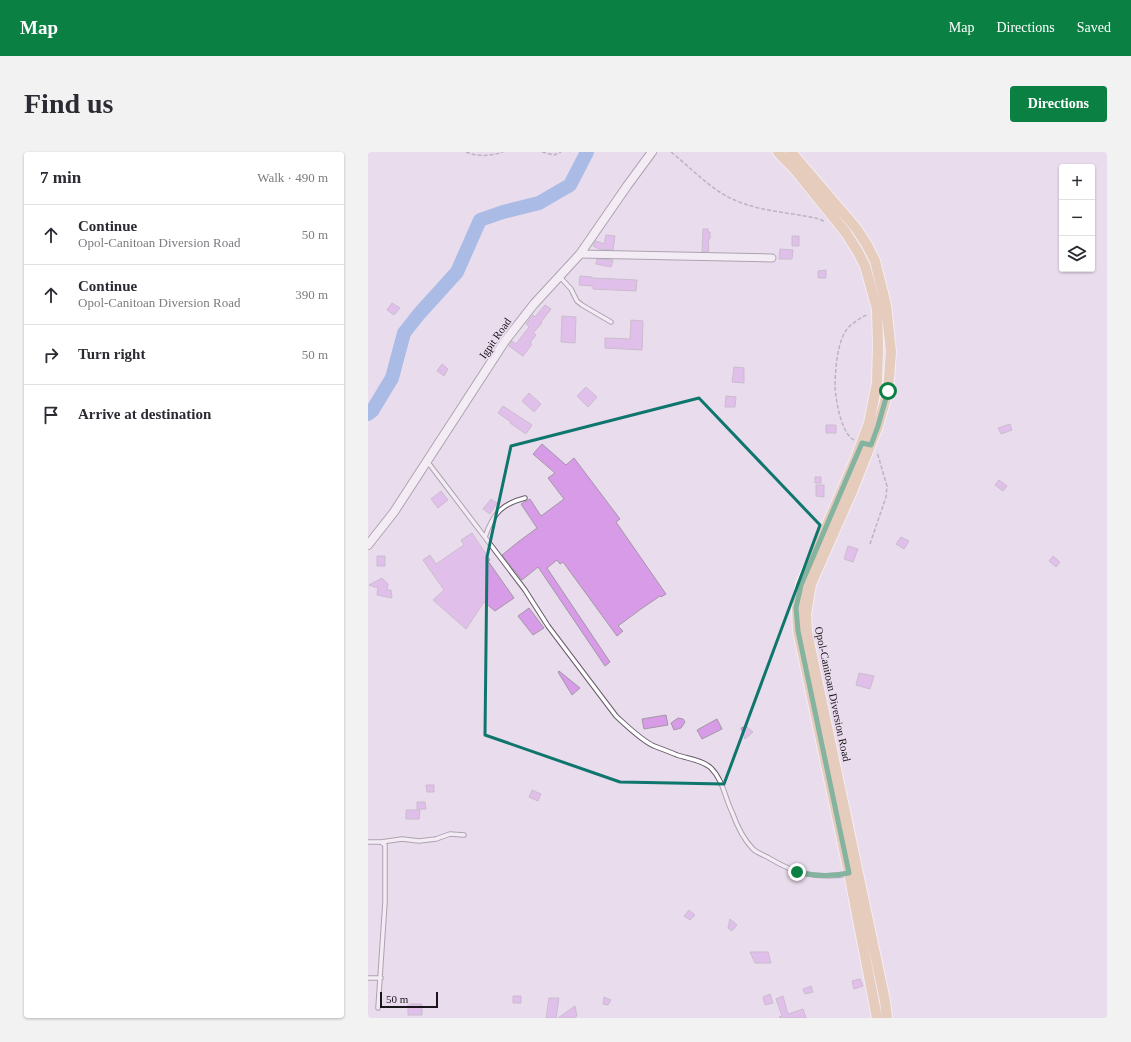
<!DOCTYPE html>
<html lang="en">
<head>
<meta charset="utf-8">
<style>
  :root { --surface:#fff; --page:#f2f2f3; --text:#2b2b33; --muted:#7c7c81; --line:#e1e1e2; --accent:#0b8043 }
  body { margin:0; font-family:"Times New Roman",serif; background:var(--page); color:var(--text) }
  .controls { position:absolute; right:12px; top:12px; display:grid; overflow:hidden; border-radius:4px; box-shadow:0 1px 3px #0004 }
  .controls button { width:36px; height:36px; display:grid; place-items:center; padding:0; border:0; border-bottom:1px solid var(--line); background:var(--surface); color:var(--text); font:20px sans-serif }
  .scale { position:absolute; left:12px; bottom:10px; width:58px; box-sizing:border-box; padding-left:4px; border:2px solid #1b161c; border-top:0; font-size:11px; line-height:14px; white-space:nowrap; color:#1b161c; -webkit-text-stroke:3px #e9dcec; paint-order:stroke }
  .stop { position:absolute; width:12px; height:12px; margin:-9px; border:3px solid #0b8043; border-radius:50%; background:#fff }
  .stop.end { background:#0b8043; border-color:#fff; box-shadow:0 1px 4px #0008 }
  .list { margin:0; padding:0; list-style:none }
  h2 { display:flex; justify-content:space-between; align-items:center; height:52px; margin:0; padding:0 16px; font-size:17px }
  h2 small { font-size:13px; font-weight:400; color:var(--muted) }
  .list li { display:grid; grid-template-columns:26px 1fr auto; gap:12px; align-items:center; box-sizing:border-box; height:60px; padding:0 16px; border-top:1px solid var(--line) }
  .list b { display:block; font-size:15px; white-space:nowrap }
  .list p { margin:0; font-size:13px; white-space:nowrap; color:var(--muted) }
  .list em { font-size:13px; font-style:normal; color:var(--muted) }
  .icon { flex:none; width:22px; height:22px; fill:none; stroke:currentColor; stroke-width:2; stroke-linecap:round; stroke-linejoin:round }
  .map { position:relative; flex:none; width:739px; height:866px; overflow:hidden; border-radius:4px }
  header { display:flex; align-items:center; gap:24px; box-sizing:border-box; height:56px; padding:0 20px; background:var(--accent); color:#fff }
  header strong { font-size:19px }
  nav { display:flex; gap:22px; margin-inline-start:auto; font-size:14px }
  .intro { display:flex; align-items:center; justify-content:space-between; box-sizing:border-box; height:96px; padding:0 24px }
  h1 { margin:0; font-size:28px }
  .button { padding:10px 18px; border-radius:4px; background:var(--accent); color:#fff; font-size:14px; font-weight:700 }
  main { display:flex; gap:24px; padding:0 24px }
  aside { flex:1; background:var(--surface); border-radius:4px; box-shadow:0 1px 3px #0004 }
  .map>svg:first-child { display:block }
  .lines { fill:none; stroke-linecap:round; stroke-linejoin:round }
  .river { stroke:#5e93dc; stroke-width:14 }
  .building { fill:#d79be8; stroke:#a397a6 }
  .service-casing { stroke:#675c6a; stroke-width:5.5 }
  .minor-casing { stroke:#675c6a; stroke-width:9 }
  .tertiary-casing { stroke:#675c6a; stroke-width:10 }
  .primary-casing { stroke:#fff; stroke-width:12 }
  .path { stroke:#89808b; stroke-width:1.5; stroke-dasharray:4 2; stroke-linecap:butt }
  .service { stroke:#fff; stroke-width:3.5 }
  .minor { stroke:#fff; stroke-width:7 }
  .tertiary { stroke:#fff; stroke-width:8 }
  .primary { stroke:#e1b882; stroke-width:10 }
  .route { stroke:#0b8043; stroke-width:5 }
  .marked { fill:none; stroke:#0f766e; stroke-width:3; stroke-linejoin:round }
  .labels { text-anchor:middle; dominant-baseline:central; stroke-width:4; stroke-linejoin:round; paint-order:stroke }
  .street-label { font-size:11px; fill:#1b161c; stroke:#e9dcec }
</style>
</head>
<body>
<header>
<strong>Map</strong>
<nav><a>Map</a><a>Directions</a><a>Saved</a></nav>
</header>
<div class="intro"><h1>Find us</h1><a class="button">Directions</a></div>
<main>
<aside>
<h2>7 min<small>Walk · 490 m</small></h2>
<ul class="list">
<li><svg class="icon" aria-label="ahead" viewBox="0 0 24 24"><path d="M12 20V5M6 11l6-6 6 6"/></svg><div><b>Continue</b><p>Opol-Canitoan Diversion Road</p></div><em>50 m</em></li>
<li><svg class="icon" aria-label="ahead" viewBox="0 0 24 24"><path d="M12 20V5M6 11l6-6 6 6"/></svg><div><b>Continue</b><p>Opol-Canitoan Diversion Road</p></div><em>390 m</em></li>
<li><svg class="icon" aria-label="right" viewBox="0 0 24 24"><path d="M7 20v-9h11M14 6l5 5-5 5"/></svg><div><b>Turn right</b></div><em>50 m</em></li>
<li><svg class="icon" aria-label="arrive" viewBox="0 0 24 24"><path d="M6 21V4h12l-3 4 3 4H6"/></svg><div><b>Arrive at destination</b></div></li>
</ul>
</aside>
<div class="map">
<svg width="739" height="866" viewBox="0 0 739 866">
  <rect width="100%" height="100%" fill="#e9dcec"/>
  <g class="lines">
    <!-- river -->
    <path class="river" d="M0,262L4,259L24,226L36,181L51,162L89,120L112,68L135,60L171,51L202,33L219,0"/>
  </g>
  <!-- building -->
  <path class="building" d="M335,77H340V80H342V87H340L341,99L334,100Z
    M238,83L247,84L245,98L231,97L225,94L228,89L236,92Z
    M424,84H431V94H424Z
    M412,97L425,98L424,107H411Z
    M229,107L245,108L243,115L228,112Z
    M458,118V126H450V119Z
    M212,124L224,125V126L269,128L268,139L225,137V134L211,133Z
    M24,151L32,156L26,163L19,158Z
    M177,153L183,157L173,170L174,171L165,181L168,183L162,191L164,192L155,204L141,194L144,189L148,192L161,175L158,172L165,163L167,165Z
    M194,164L208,165L207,191L193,190Z
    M263,168L275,169L274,198L237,196V186L262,187Z
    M74,212L80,217L76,224L69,219Z
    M366,215L376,216V231L364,230Z
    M218,235L229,245L220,255L209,244Z
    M161,241L173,252L166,260L154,249Z
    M358,244L368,245L367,255H357Z
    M135,254L164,273L158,282L142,271L143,270L130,261Z
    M642,272L644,278L633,282L630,276Z
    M458,273H468V281H458Z
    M174,292L198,313L206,306L252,367L248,370L298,442L293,445L292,444L273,457L250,474L255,479L249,484L195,410L192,412L189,408L179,416L242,510L237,514L170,415L154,428L134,403L150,390L169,376L153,352L162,347L173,364L196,347L180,326L187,321L165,302Z
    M447,325H453V331H447Z
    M631,328L639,334L635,339L627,333Z
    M448,333H456V345L448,344Z
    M73,339L80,348L70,356L63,347Z
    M123,347L129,351L122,362L115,357Z
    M104,381L122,408L120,409L146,446L127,459L116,450L98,477L65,448L76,438L55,408L62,403L68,412L96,393L93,388Z
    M533,385L541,389L536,397L528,392Z
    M480,394L490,397L485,410L476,407Z
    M9,404H17V414H9Z
    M685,404L692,410L688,415L681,409Z
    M14,426L20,432L19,438H23L24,446L9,443L10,436L1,433Z
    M161,456L176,476L165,483L150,464Z
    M191,519L212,536L204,543L190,520Z
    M491,521L506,524L502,537L488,533Z
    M298,563L300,573L276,577L274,567Z
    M310,566L315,567L317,570L313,576L306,578L303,571Z
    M349,567L354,577L334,587L329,578Z
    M378,574L385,580L377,587L373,576Z
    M58,633H66V640H59Z
    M164,638L173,642L170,649L161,645Z
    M49,650H57L58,657H49Z
    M38,658H52L51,667H38Z
    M321,758L327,763L322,768L316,764Z
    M362,767L369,773L364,779L360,776Z
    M382,800H400L403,811H387Z
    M492,827L495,834L486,837L484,829Z
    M443,834L445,840L437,842L435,837Z
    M402,842L405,851L397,853L395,845Z
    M145,844H153V851H145Z
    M415,844L420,862L435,857L438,866H412L411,865L414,864L408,847Z
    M236,845L243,848L240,853L235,852Z
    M181,846H191L188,866H178Z
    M40,852H54V863H40Z
    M207,854L209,864L206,866H190Z"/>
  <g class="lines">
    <!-- service casing -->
    <g class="service-casing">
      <path id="service" d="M192,125L203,137L209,149L214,153L243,170
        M59,309L157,438L180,474L248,564C259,574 273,588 286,594C294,597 302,600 309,603C321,607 334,608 343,616C355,628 357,646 364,660C368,671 376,688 385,697C389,701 396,703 401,706C427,722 449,727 480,722
        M117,385C125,362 133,352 157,346
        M0,690H13L17,693V750L10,856
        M13,690L34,687L51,689L68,687L82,682L96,683
        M0,826H13"/>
    </g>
    <!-- minor casing -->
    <g class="minor-casing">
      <path id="minor" d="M212,102L404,106"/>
    </g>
    <!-- tertiary casing -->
    <g class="tertiary-casing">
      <path id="tertiary" d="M0,393L26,360L137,189L166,152L212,102L259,34L284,0"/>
    </g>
    <!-- primary casing -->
    <g class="primary-casing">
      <path id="primary" d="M410,0L429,20L478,81L490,100L497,114L509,157L510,193L509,231L501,271L488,306L433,433L429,456L430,479L481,721L509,866
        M423,0L488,76L499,93L507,109L518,153L523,200L520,239L510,274L485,337L443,432L438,462L439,480L517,849L519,866"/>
    </g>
    <!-- path -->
    <path class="path" d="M98,0C110,5 123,4 135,0
      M174,0L186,3L193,0
      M303,0C327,19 347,43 377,52C394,58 413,60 431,63C440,65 449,65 457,70
      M486,288C473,281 468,249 467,235C467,220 469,197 475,184C480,172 490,168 500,162
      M502,392L518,345L519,334L509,300"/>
    <!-- service -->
    <use href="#service" class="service"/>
    <!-- minor -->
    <use href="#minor" class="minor"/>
    <!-- tertiary -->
    <use href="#tertiary" class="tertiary"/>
    <!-- primary -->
    <use href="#primary" class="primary"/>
  </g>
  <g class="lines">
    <!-- route -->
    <path class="route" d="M429,720C448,724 461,725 481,721L430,479L428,456L433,433L494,291L503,293L510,274L520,239"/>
  </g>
  <!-- marked area -->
  <path d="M0 0H739V866H0ZM331,246L452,373L356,632L252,630L117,583L119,405L143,294Z" fill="#e9dcec" fill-opacity=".55" fill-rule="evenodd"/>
  <path class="marked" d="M331,246L452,373L356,632L252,630L117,583L119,405L143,294Z"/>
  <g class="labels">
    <!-- street labels -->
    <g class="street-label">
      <text transform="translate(127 186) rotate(-55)">Igpit Road</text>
      <text transform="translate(465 542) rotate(78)">Opol-Canitoan Diversion Road</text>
    </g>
  </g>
</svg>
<div class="controls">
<button>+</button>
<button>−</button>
<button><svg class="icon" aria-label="layers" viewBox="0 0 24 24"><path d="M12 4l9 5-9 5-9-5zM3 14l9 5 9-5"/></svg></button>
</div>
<div class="scale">50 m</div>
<div class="stop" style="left:520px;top:239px"></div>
<div class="stop end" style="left:429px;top:720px"></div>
</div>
</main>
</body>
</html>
